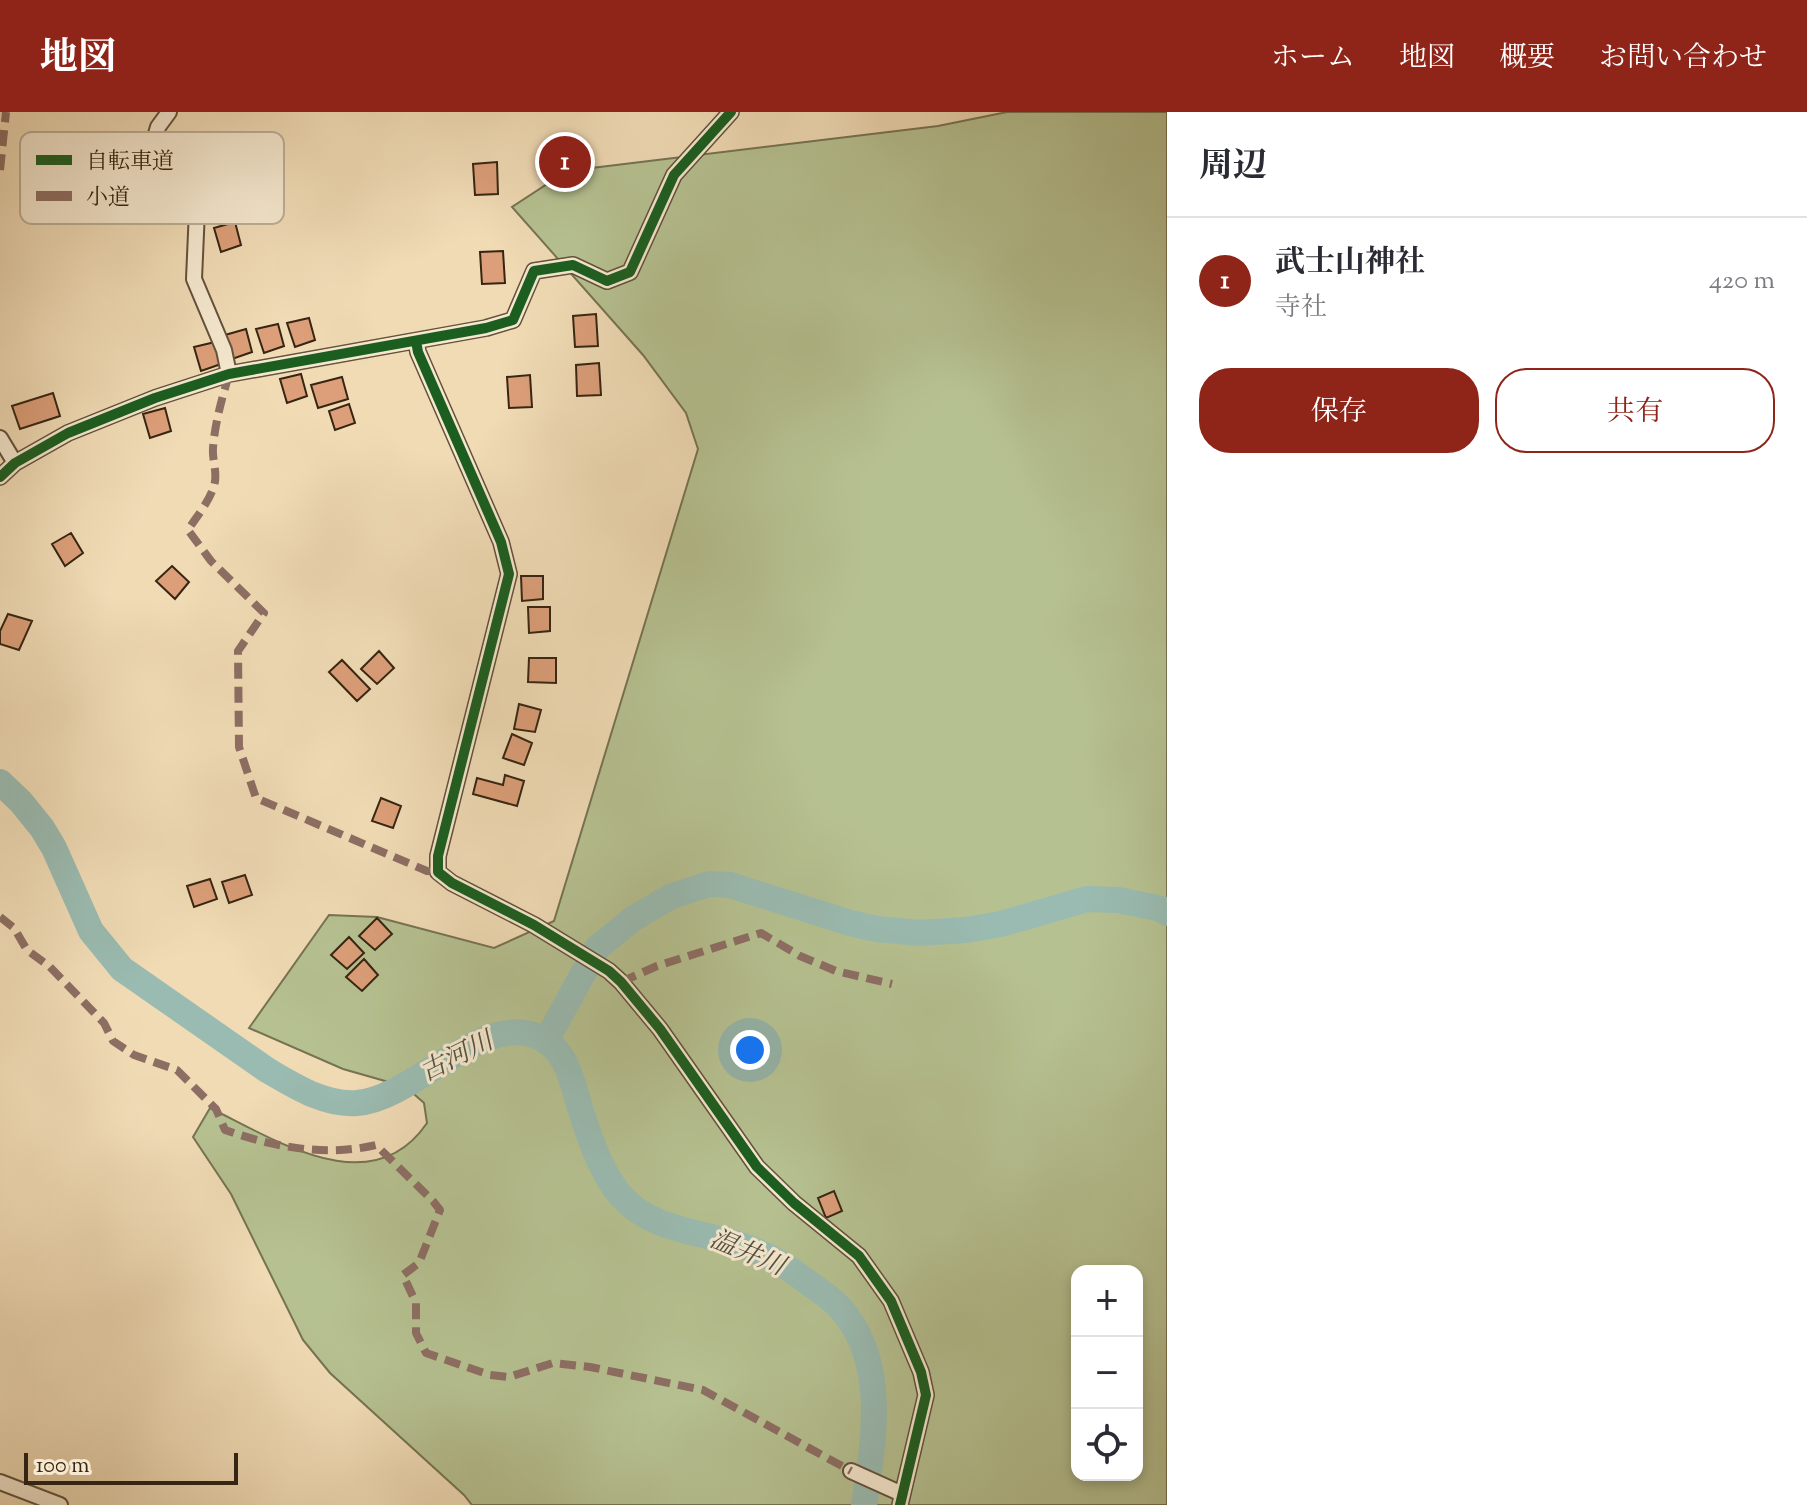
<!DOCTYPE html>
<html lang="ja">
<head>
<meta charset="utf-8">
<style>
  :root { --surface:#fff; --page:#f7f7f7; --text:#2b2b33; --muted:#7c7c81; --line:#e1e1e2; --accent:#8f2418 }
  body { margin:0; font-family:"Sorts Mill Goudy","Noto Serif JP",serif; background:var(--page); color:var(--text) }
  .controls { position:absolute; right:24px; bottom:24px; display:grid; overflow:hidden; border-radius:16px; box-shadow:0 4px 12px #0003 }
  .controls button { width:72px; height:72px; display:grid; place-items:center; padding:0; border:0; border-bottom:2px solid var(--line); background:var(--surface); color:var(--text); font:40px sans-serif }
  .scale { position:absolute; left:24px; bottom:20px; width:214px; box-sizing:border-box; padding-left:8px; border:4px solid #362512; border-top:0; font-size:22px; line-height:28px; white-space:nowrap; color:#362512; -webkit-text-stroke:6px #f5e8cf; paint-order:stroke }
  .you { position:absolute; left:750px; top:938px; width:28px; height:28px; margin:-20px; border:6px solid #fff; border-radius:50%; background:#1a73e8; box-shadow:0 0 0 12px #1a73e833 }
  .badge { display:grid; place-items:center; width:52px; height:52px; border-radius:50%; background:var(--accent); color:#fff; font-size:26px; font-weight:700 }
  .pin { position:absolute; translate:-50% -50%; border:4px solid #fff; box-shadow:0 2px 8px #0006 }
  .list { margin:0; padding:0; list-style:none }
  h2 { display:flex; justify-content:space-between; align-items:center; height:104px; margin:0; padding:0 32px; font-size:34px }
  h2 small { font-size:26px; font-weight:400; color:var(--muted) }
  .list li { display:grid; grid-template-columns:52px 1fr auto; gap:24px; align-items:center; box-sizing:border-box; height:128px; padding:0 32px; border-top:2px solid var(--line) }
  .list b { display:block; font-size:30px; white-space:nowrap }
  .list p { margin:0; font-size:26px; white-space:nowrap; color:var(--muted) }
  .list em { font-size:26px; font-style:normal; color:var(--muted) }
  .actions { display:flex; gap:16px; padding:24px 32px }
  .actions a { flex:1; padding:18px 0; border:2px solid var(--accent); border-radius:32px; text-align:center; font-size:28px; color:var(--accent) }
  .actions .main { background:var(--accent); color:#fff }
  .icon { flex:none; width:44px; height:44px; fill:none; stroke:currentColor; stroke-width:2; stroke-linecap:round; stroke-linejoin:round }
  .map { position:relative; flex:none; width:1167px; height:1393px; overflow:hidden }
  header { display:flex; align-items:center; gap:48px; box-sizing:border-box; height:112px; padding:0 40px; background:var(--accent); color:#fff }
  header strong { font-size:38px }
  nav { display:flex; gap:44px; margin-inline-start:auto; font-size:28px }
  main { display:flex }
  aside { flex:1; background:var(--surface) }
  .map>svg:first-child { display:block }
  .green { fill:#b6c191; stroke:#767352; stroke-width:2; fill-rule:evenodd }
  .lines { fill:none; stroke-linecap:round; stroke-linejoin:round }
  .river { stroke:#9abbb1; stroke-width:26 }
  .building { fill:#dc9f79; stroke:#362512; stroke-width:2 }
  .minor-casing { stroke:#64523b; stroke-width:18 }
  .minor { stroke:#f5e8cf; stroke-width:14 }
  .quiet { stroke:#8d6e63; stroke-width:8; stroke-dasharray:16 8; stroke-linecap:butt }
  .cycleway-casing { stroke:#f5e8cf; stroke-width:15 }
  .cycleway { stroke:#1b5e20; stroke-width:10 }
  .labels { text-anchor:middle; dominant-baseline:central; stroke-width:6; stroke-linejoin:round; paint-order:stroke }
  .water-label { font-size:26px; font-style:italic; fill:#545242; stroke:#f5e8cf }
  .key { fill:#f5e8cf; stroke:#bcae96; stroke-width:2 }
  .key-label { font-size:22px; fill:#362512 }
</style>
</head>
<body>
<header>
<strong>地図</strong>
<nav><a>ホーム</a><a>地図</a><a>概要</a><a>お問い合わせ</a></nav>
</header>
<main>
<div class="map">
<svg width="1167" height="1393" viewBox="0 0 1167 1393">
  <rect width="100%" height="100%" fill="#f0dbb5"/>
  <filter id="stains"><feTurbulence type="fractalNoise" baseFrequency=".0025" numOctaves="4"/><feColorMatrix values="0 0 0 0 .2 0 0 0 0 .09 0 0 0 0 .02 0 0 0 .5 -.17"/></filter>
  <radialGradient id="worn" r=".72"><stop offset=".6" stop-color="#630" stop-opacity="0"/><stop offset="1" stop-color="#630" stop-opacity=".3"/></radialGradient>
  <!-- green -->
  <path class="green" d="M1007,0H1167V1393H472L464,1383L330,1261L303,1228L231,1082L193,1025L210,996C276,1028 372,1092 427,1011L424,991L406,975L343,957L249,916L329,803L377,805L494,836L554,809L698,337L686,301L643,243L512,95L567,59L938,14ZM1077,1159H1137V1363H1077Z"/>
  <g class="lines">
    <!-- river -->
    <path class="river" d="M0,670L21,690L42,716L54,736L91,819L122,857L267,958C293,973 325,994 357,991C414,986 479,904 534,923C569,935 572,973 582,1002C591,1030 602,1062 621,1084C649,1116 693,1119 731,1130C758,1138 785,1152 806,1169C818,1178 830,1185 840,1196C888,1248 874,1329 864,1393
      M546,929L597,836L634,806L672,784L709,772L730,773L850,811L877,817L919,821L966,818L1001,812L1087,787L1118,788L1162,797L1167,801"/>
  </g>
  <!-- building -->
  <path class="building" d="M497,50L498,82L475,83L473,52Z
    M235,110L241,133L221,140L214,116Z
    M503,139L505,171L482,172L480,140Z
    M596,202L598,234L575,235L573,204Z
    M309,206L315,228L295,235L287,211Z
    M278,212L284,234L264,241L256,217Z
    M246,217L252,240L232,247L225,223Z
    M215,230L221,252L201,259L194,235Z
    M599,251L601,283L577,284L576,253Z
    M301,262L307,284L287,291L280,267Z
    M530,263L532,295L509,296L507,265Z
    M342,265L348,287L318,296L311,273Z
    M53,281L60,304L20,317L12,294Z
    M349,292L355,311L335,318L329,299Z
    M165,296L171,319L150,326L143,302Z
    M71,421L83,441L65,454L52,432Z
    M172,454L189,470L175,487L156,469Z
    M521,464H543V487L522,489Z
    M528,495H550V519L529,521Z
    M8,502L32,509L19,538L0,532V519Z
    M379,539L394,556L377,572L361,557Z
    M529,546H556V571L528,570Z
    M342,548L370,577L357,589L329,560Z
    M519,592L541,598L535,620L514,617Z
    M512,622L532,631L524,653L503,646Z
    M505,663L524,669L517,694L473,682L477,666L503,673Z
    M381,686L401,694L393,716L372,709Z
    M245,763L252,783L229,791L222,770Z
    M210,767L217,787L194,795L187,774Z
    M377,806L392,822L375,838L359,824Z
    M349,825L364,841L347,857L331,843Z
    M364,847L378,863L362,879L346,865Z
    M834,1079L842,1099L826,1106L818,1086Z"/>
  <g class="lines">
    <!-- minor casing -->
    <g class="minor-casing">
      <path id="minor" d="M169,0L158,15L153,32L157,44L187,79L197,98L194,167L224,238L229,262
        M416,229L418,240L501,430L509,462L438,744V760L452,771L534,813L609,859L621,870L660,917L757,1055L794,1091L859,1144L891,1189L921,1260L926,1283L900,1393
        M0,326L15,351
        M0,365L15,351L68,321L155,286L229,262L486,216L513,208L534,159L573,153L607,169L630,160L674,63L731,0
        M851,1359L902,1382
        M0,1370L60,1393"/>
    </g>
    <!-- minor -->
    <use href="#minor" class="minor"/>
    <!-- quiet -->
    <path class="quiet" d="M0,58L6,0
      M229,262C222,287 215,310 213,336C212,349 218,361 214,374C209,390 197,404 188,418L211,449L264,501L238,539L239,635L256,686L427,759L438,760
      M0,805L14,816L27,838L49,854L104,911L113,929L134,943L177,958L216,997L225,1018C274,1035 325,1045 376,1033L433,1089L440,1098L419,1151L403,1163L416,1191V1221L426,1241L490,1263L509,1265L553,1251L590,1255L703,1278L851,1359
      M621,870L657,854L761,821L800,844L836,859L892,872"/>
    <!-- cycleway casing -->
    <g class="cycleway-casing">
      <path id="cycleway" d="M416,229L418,240L501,430L509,462L438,744V760L452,771L534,813L609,859L621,870L660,917L757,1055L794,1091L859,1144L891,1189L921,1260L926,1283L900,1393
        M0,365L15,351L68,321L155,286L229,262L486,216L513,208L534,159L573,153L607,169L630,160L674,63L731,0"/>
    </g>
    <!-- cycleway -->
    <use href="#cycleway" class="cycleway"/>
  </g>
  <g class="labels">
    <!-- water labels -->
    <g class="water-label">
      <text transform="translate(457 946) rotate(-27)">古河川</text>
      <text transform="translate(747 1142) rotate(23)">温井川</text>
    </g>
  </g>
  <!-- legend -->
  <rect x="20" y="20" width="264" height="92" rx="12" class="key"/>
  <rect x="36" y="43" width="36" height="10" fill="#1b5e20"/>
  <rect x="36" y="79" width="36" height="10" fill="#8d6e63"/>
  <g class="key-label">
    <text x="86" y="56">自転車道</text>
    <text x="86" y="92">小道</text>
  </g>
  <rect width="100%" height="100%" filter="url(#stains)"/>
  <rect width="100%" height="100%" fill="url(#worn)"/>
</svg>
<div class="controls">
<button>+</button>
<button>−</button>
<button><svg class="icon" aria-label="locate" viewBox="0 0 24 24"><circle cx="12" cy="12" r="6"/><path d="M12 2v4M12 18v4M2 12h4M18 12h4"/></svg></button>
</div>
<div class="scale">100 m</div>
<div class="you"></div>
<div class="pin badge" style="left:565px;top:50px">1</div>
</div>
<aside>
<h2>周辺<small></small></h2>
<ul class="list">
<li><span class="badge">1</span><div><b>武士山神社</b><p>寺社</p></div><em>420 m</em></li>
</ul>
<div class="actions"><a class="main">保存</a><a>共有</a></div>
</aside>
</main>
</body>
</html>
